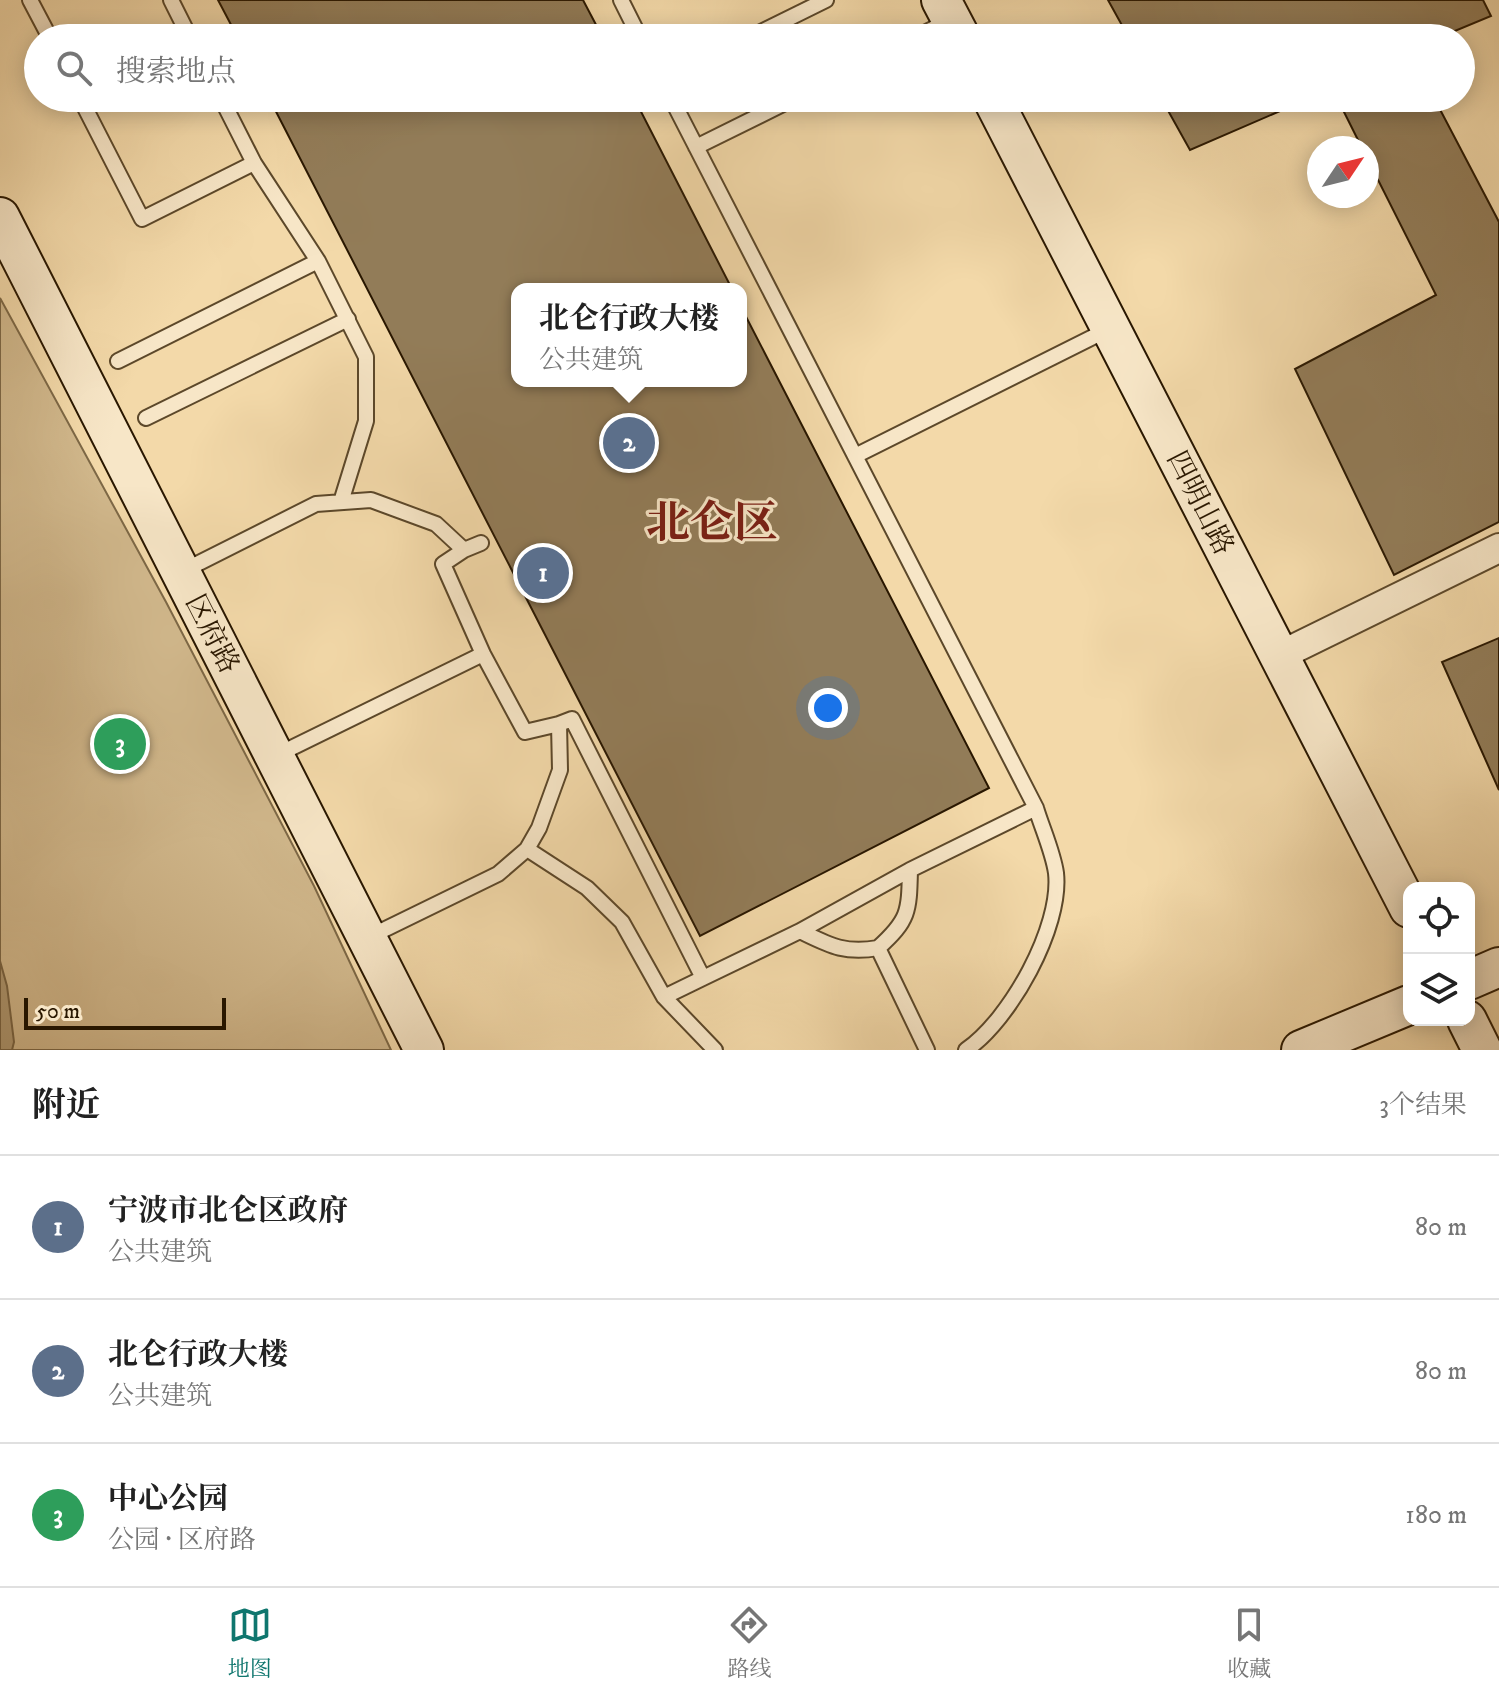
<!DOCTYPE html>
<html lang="zh">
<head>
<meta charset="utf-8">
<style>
  :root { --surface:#fff; --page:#f2f2f2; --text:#222; --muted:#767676; --line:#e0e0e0; --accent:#0f766e }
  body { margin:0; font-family:"IM FELL DW Pica","Noto Serif SC",serif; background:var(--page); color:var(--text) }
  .controls { position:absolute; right:24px; bottom:24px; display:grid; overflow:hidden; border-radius:16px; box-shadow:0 4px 20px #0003 }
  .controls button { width:72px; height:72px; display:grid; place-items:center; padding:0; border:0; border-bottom:2px solid var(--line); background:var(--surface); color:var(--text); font:40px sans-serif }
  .compass { position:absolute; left:1307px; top:136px; width:72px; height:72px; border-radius:50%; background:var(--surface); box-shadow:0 4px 20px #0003; rotate:55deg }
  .scale { position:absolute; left:24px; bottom:20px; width:202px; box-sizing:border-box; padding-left:8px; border:4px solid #291700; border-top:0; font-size:22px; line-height:28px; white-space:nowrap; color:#291700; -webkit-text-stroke:6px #f7e6c7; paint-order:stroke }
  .you { position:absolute; left:828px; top:708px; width:28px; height:28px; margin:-20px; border:6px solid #fff; border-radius:50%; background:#1a73e8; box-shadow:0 0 0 12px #1a73e833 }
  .badge { display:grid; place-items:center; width:52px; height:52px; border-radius:50%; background:var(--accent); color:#fff; font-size:26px; font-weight:700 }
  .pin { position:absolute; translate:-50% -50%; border:4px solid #fff; box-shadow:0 2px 8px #0006 }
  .popup { position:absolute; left:511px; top:283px; width:236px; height:104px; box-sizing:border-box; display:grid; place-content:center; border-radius:16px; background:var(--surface); filter:drop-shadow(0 2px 6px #0005); font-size:26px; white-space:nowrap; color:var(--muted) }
  .popup b { font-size:30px; color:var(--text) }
  .popup::after { content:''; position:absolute; left:50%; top:100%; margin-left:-16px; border:16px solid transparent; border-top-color:var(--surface) }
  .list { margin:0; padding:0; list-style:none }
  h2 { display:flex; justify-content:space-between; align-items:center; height:104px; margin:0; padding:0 32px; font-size:34px }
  h2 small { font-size:26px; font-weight:400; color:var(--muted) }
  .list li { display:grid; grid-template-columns:52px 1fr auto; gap:24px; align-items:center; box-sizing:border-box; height:144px; padding:0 32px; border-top:2px solid var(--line) }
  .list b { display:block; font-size:30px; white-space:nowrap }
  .list p { margin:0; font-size:26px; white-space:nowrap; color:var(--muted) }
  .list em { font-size:26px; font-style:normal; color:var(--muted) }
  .icon { flex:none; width:44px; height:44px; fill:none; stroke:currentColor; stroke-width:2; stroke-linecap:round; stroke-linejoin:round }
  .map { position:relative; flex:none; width:1499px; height:1050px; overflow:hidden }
  .search { position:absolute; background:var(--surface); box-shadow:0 4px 20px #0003; left:24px; right:24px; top:24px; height:88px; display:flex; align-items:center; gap:20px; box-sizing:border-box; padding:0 28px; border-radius:44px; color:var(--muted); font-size:30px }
  .sheet { height:536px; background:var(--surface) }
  nav { display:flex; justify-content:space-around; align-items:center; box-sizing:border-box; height:112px; border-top:2px solid var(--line); background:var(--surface); font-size:22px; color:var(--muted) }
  nav a { display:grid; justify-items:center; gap:4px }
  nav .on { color:var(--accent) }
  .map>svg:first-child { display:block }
  .green { fill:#d1b88c; stroke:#7d6846; stroke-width:2 }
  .water { fill:#ae9770; stroke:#796443; stroke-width:2 }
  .building { fill:#927c58; stroke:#291700; stroke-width:2 }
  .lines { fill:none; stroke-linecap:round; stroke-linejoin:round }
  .lane-casing { stroke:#5c482a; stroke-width:18 }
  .street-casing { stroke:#5c482a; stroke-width:32 }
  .secondary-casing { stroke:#291700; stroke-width:42 }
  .lane { stroke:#f7e6c7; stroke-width:14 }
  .street { stroke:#f7e6c7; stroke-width:28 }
  .secondary { stroke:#f7e6c7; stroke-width:38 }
  .labels { text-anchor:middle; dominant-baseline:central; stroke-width:6; stroke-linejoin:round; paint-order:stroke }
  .street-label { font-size:28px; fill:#291700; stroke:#f7e6c7 }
  .town-label { font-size:44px; font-weight:bold; fill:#7a1f14; stroke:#f7e6c7 }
</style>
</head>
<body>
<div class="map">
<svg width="1499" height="1050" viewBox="0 0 1499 1050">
  <rect width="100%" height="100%" fill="#f3d9a9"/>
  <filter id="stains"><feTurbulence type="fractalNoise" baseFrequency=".0025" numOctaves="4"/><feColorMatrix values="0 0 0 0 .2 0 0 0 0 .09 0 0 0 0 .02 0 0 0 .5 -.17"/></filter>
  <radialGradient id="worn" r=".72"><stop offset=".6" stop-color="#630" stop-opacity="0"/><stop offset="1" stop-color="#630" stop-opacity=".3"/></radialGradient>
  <!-- green -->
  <path class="green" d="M0,298L166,602L314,886L391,1050H0Z"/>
  <!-- water -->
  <path class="water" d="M0,961L7,986L14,1042L12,1050H0Z"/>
  <!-- building -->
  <path class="building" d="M218,0H583L603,38H238Z
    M1108,0H1483L1491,16L1438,38H1129Z
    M269,98H634L732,289H517V381H741V307L989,788L700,936Z
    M1161,98H1310L1190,150Z
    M1337,98H1434L1499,222V522L1394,575L1295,369L1436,295L1367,158V148H1362Z
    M1499,638V790L1442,662Z"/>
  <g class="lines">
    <!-- lane casing -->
    <g class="lane-casing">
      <path id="lane" d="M30,0L50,38
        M171,0L190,38
        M621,0L640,38
        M749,38L826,0
        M915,38L950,20
        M80,98L142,219L254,163
        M221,98L254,163L318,261L366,357V421L341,502
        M671,98L1036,808C1042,828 1053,852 1056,873C1062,927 1010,1020 966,1050
        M696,147L795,98
        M118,361L318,261
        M146,418L348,319
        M855,456L1109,329
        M181,572L316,504L371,500L436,524L464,550L481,543
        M559,724L572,719L703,978L800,931C829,945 844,954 878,948L927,1050
        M275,756L483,654
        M527,849L587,888L622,922L664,997L715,1050
        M800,931L910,870
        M367,938L498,874L527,849L539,828L560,770L559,724L525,732L483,654L443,564L464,550
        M878,948C909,920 909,912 910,870L1036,808
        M664,997L703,978"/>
    </g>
    <!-- street casing -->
    <g class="street-casing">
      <path id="street" d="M1279,656L1499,548"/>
    </g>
    <!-- secondary casing -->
    <g class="secondary-casing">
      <path id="secondary" d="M941,0L961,38
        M992,98L1409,908
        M0,217L424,1050
        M1469,980L1499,967
        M1467,1020L1482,1050
        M1301,1050L1409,1005"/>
    </g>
    <!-- lane -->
    <use href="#lane" class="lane"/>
    <!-- street -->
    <use href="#street" class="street"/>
    <!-- secondary -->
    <use href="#secondary" class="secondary"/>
  </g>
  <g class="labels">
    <!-- street labels -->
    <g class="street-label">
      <text transform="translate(1200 503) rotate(63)">四明山路</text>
      <text transform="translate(212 634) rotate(63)">区府路</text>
    </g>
    <!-- town labels -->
    <g class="town-label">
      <text x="712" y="524">北仑区</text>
    </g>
  </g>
  <rect width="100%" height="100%" filter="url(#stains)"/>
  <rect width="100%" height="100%" fill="url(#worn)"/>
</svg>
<div class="controls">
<button><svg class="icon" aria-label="locate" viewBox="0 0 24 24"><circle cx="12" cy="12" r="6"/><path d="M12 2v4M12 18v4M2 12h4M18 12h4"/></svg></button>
<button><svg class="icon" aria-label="layers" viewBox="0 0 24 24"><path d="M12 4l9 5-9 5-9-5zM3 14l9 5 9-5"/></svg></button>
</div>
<svg class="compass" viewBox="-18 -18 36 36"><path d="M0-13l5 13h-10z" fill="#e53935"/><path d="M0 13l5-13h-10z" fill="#767676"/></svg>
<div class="scale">50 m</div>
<div class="you"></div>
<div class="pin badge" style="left:543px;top:573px;background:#5c6f8a">1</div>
<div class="pin badge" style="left:629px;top:443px;background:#5c6f8a">2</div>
<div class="popup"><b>北仑行政大楼</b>公共建筑</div>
<div class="pin badge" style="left:120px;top:744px;background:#2e9e5b">3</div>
<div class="search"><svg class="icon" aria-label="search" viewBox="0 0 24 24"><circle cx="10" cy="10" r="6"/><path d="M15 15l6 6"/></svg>搜索地点</div>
</div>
<section class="sheet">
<h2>附近<small>3个结果</small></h2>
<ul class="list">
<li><span class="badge" style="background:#5c6f8a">1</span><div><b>宁波市北仑区政府</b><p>公共建筑</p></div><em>80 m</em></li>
<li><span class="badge" style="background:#5c6f8a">2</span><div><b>北仑行政大楼</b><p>公共建筑</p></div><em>80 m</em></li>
<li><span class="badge" style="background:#2e9e5b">3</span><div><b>中心公园</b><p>公园 · 区府路</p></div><em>180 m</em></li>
</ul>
</section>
<nav>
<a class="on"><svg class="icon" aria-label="map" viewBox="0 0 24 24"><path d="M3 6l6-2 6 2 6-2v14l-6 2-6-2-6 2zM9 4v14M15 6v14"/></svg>地图</a>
<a><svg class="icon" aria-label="directions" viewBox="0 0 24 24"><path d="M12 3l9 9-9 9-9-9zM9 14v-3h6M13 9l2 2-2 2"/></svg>路线</a>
<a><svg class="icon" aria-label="saved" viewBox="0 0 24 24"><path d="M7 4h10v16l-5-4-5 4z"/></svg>收藏</a>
</nav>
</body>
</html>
